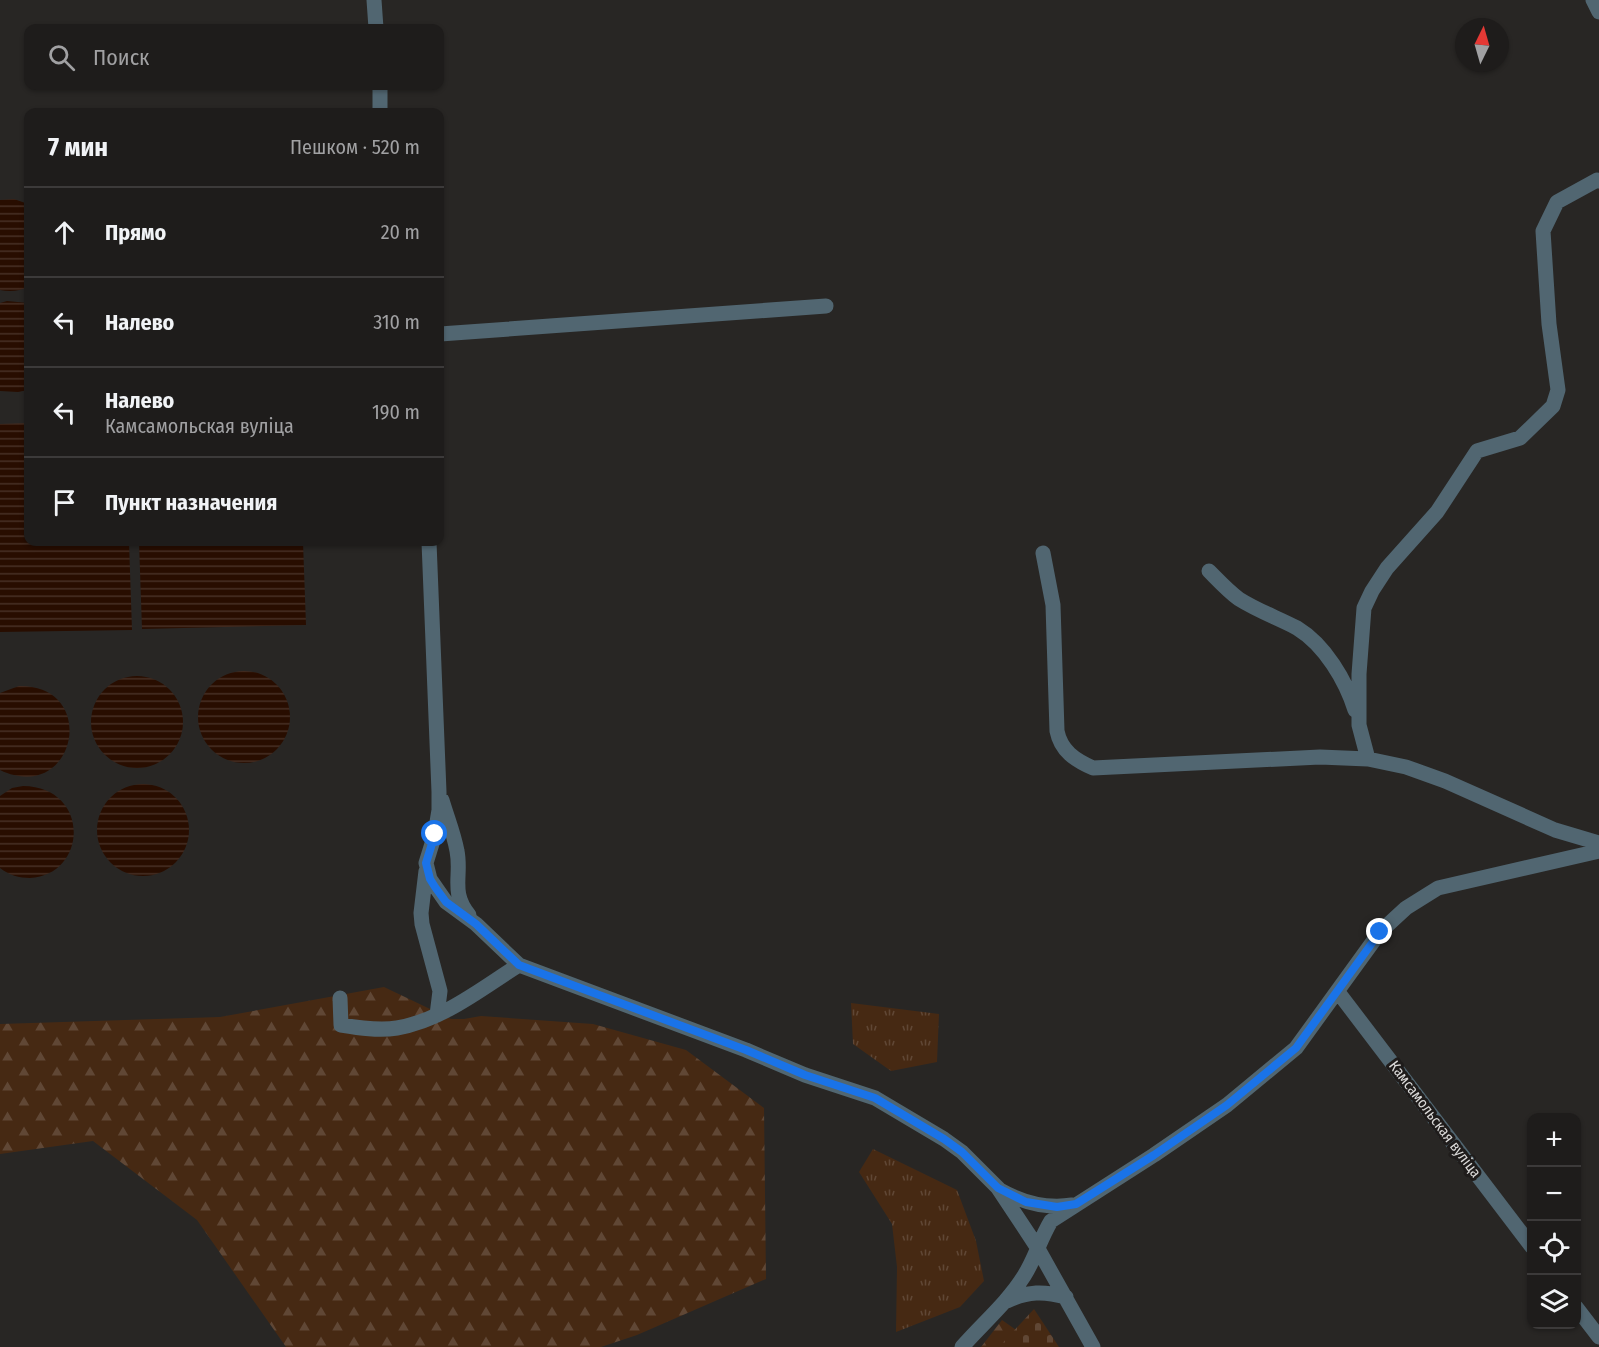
<!DOCTYPE html>
<html lang="ru">
<head>
<meta charset="utf-8">
<style>
  :root { --surface:#1e1c1b; --page:#262524; --text:#f1f3f6; --muted:#a1a1a3; --line:#3c3a3a }
  body { margin:0; font-family:"Fira Sans Condensed",sans-serif; background:var(--page); color:var(--text) }
  .controls { position:absolute; right:18px; bottom:18px; display:grid; overflow:hidden; border-radius:12px; box-shadow:0 2px 4px #0004 }
  .controls button { width:54px; height:54px; display:grid; place-items:center; padding:0; border:0; border-bottom:2px solid var(--line); background:var(--surface); color:var(--text); font:30px sans-serif }
  .compass { position:absolute; left:1455px; top:18px; width:54px; height:54px; border-radius:50%; background:var(--surface); box-shadow:0 2px 4px #0004; rotate:5deg }
  .stop { position:absolute; width:18px; height:18px; margin:-14px; border:4px solid #1a73e8; border-radius:50%; background:#fff }
  .stop.end { background:#1a73e8; border-color:#fff; box-shadow:0 2px 6px #0008 }
  .list { margin:0; padding:0; list-style:none }
  h2 { display:flex; justify-content:space-between; align-items:center; height:78px; margin:0; padding:0 24px; font-size:26px }
  h2 small { font-size:20px; font-weight:400; color:var(--muted) }
  .list li { display:grid; grid-template-columns:39px 1fr auto; gap:18px; align-items:center; box-sizing:border-box; height:90px; padding:0 24px; border-top:2px solid var(--line) }
  .list b { display:block; font-size:22px; white-space:nowrap }
  .list p { margin:0; font-size:20px; white-space:nowrap; color:var(--muted) }
  .list em { font-size:20px; font-style:normal; color:var(--muted) }
  .icon { flex:none; width:33px; height:33px; fill:none; stroke:currentColor; stroke-width:2; stroke-linecap:round; stroke-linejoin:round }
  .map { position:relative; flex:none; width:1599px; height:1347px; overflow:hidden }
  .search { position:absolute; background:var(--surface); box-shadow:0 2px 4px #0004; left:24px; top:24px; width:420px; height:66px; display:flex; align-items:center; gap:15px; box-sizing:border-box; padding:0 21px; border-radius:12px; color:var(--muted); font-size:22px }
  .panel { position:absolute; background:var(--surface); box-shadow:0 2px 4px #0004; left:24px; top:108px; width:420px; height:438px; border-radius:12px }
  .map>svg:first-child { display:block }
  .grass { fill:url(#grass-tufts) }
  .forest { fill:url(#forest-firs) }
  .cemetery { fill:url(#cemetery-stones) }
  .water { fill:url(#water-rules) }
  .lines { fill:none; stroke-linecap:round; stroke-linejoin:round }
  .minor { stroke:#516671; stroke-width:15 }
  .route { stroke:#1a73e8; stroke-width:8 }
  .labels { text-anchor:middle; dominant-baseline:central; stroke-width:6; stroke-linejoin:round; paint-order:stroke }
  .street-label { font-size:15px; fill:#dbdad9; stroke:#1f1c1b }
</style>
</head>
<body>
<div class="map">
<svg width="1599" height="1347" viewBox="0 0 1599 1347">
  <defs>
    <pattern id="grass-tufts" width="24" height="20" patternUnits="userSpaceOnUse" patternTransform="scale(1.5)"><rect width="24" height="20" fill="#462913"/><path d="M3 7l-1-3M5 7V3M7 7l1-3M15 17l-1-3M17 17v-4M19 17l1-3" fill="none" stroke="#604735"/></pattern>
    <pattern id="forest-firs" width="22" height="20" patternUnits="userSpaceOnUse" patternTransform="scale(1.5)"><rect width="22" height="20" fill="#462913"/><path d="M5 1l3.5 6h-7zM16 11l3.5 6h-7z" fill="#604735"/></pattern>
    <pattern id="cemetery-stones" width="16" height="16" patternUnits="userSpaceOnUse" patternTransform="scale(1.5)"><rect width="16" height="16" fill="#462913"/><path d="M2 7V4a2 2 0 0 1 4 0v3zM10 15v-3a2 2 0 0 1 4 0v3z" fill="#604735"/></pattern>
    <pattern id="water-rules" width="6" height="5" patternUnits="userSpaceOnUse" patternTransform="scale(1.5)"><rect width="6" height="5" fill="#280d00"/><path d="M0 2.5h6" fill="none" stroke="#473025"/></pattern>
  </defs>
  <rect width="100%" height="100%" fill="#282624"/>
  <!-- grass -->
  <path class="grass" d="M851,1003L939,1014L937,1062L891,1071L853,1044Z
    M873,1149L957,1190L976,1241L984,1281L960,1307L896,1332L897,1267L892,1224L859,1172Z"/>
  <!-- forest -->
  <path class="forest" d="M384,987L451,1019H464L481,1016L593,1024L686,1050L764,1108L766,1279L637,1335L601,1347H286L197,1220L93,1141L0,1154V1024L220,1017Z
    M1002,1320L1040,1347H981Z"/>
  <!-- cemetery -->
  <path class="cemetery" d="M1034,1309L1059,1347H999Z"/>
  <!-- water -->
  <path class="water" d="M14,199L28,204V287C20,291 10,292 0,290V200Z
    M7,301L28,303V390L18,392L0,391V303Z
    M28,423V542H129L132,630L0,632V424Z
    M139,542H303L306,625L142,629Z
    M198 717a46 46 0 1 1 92 0a46 46 0 1 1-92 0Z
    M91 722a46 46 0 1 1 92 0a46 46 0 1 1-92 0Z
    M19,686C101,685 75,806 0,770V693Z
    M97 830a46 46 0 1 1 92 0a46 46 0 1 1-92 0Z
    M23,786C91,787 88,875 30,878C19,878 9,875 0,868V796L12,788Z"/>
  <g class="lines">
    <!-- minor -->
    <path class="minor" d="M374,0L376,28
      M1593,0L1599,12
      M380,86V112
      M440,334L826,306
      M429,542L439,792V810L435,834L426,863L430,879L446,902L476,924L519,965L746,1050L805,1075L875,1098L944,1139L962,1152L998,1188L1037,1247L1093,1347
      M1043,553L1053,605L1057,731C1061,751 1075,760 1093,768L1320,757L1368,759L1406,767L1445,781L1555,830L1599,843
      M1209,571C1218,580 1228,591 1239,599C1258,611 1278,618 1297,628C1325,645 1346,681 1355,710
      M1368,759L1359,725V674L1364,608L1372,591L1387,568L1437,512L1477,451L1520,438L1553,406L1558,390L1549,324L1543,231L1557,202L1597,180L1599,181
      M442,800C447,817 454,834 457,851C462,876 450,892 469,915
      M426,871L421,913L422,924L440,991L437,1015
      M1338,992L1532,1247
      M340,998L341,1025C359,1028 379,1031 397,1028C443,1020 481,989 519,965
      M1000,1190C1023,1203 1046,1209 1072,1205
      M1007,1301C1028,1291 1044,1291 1066,1297
      M1576,1307L1599,1337
      M962,1347C983,1323 1007,1303 1024,1276C1035,1259 1040,1239 1051,1221L1154,1155L1227,1105L1296,1048L1380,932L1406,908L1438,888L1599,851"/>
  </g>
  <g class="lines">
    <!-- route -->
    <path class="route" d="M435,834L426,863L430,879L435,887L446,902L476,924L519,965L746,1050L805,1075L875,1098L944,1139L962,1152L998,1188L1026,1202L1057,1207L1076,1204L1154,1155L1227,1105L1296,1048L1380,932"/>
  </g>
  <g class="labels">
    <!-- street labels -->
    <g class="street-label">
      <text transform="translate(1435 1119) rotate(53)">Камсамольская вуліца</text>
    </g>
  </g>
</svg>
<div class="controls">
<button>+</button>
<button>−</button>
<button><svg class="icon" aria-label="locate" viewBox="0 0 24 24"><circle cx="12" cy="12" r="6"/><path d="M12 2v4M12 18v4M2 12h4M18 12h4"/></svg></button>
<button><svg class="icon" aria-label="layers" viewBox="0 0 24 24"><path d="M12 4l9 5-9 5-9-5zM3 14l9 5 9-5"/></svg></button>
</div>
<svg class="compass" viewBox="-18 -18 36 36"><path d="M0-13l5 13h-10z" fill="#e53935"/><path d="M0 13l5-13h-10z" fill="#a1a1a3"/></svg>
<div class="stop" style="left:435px;top:834px"></div>
<div class="stop end" style="left:1380px;top:932px"></div>
<div class="search"><svg class="icon" aria-label="search" viewBox="0 0 24 24"><circle cx="10" cy="10" r="6"/><path d="M15 15l6 6"/></svg>Поиск</div>
<section class="panel">
<h2>7 мин<small>Пешком · 520 m</small></h2>
<ul class="list">
<li><svg class="icon" aria-label="ahead" viewBox="0 0 24 24"><path d="M12 20V5M6 11l6-6 6 6"/></svg><div><b>Прямо</b></div><em>20 m</em></li>
<li><svg class="icon" aria-label="left" viewBox="0 0 24 24"><path d="M17 20v-9H6M10 6l-5 5 5 5"/></svg><div><b>Налево</b></div><em>310 m</em></li>
<li><svg class="icon" aria-label="left" viewBox="0 0 24 24"><path d="M17 20v-9H6M10 6l-5 5 5 5"/></svg><div><b>Налево</b><p>Камсамольская вуліца</p></div><em>190 m</em></li>
<li><svg class="icon" aria-label="arrive" viewBox="0 0 24 24"><path d="M6 21V4h12l-3 4 3 4H6"/></svg><div><b>Пункт назначения</b></div></li>
</ul>
</section>
</div>
</body>
</html>
